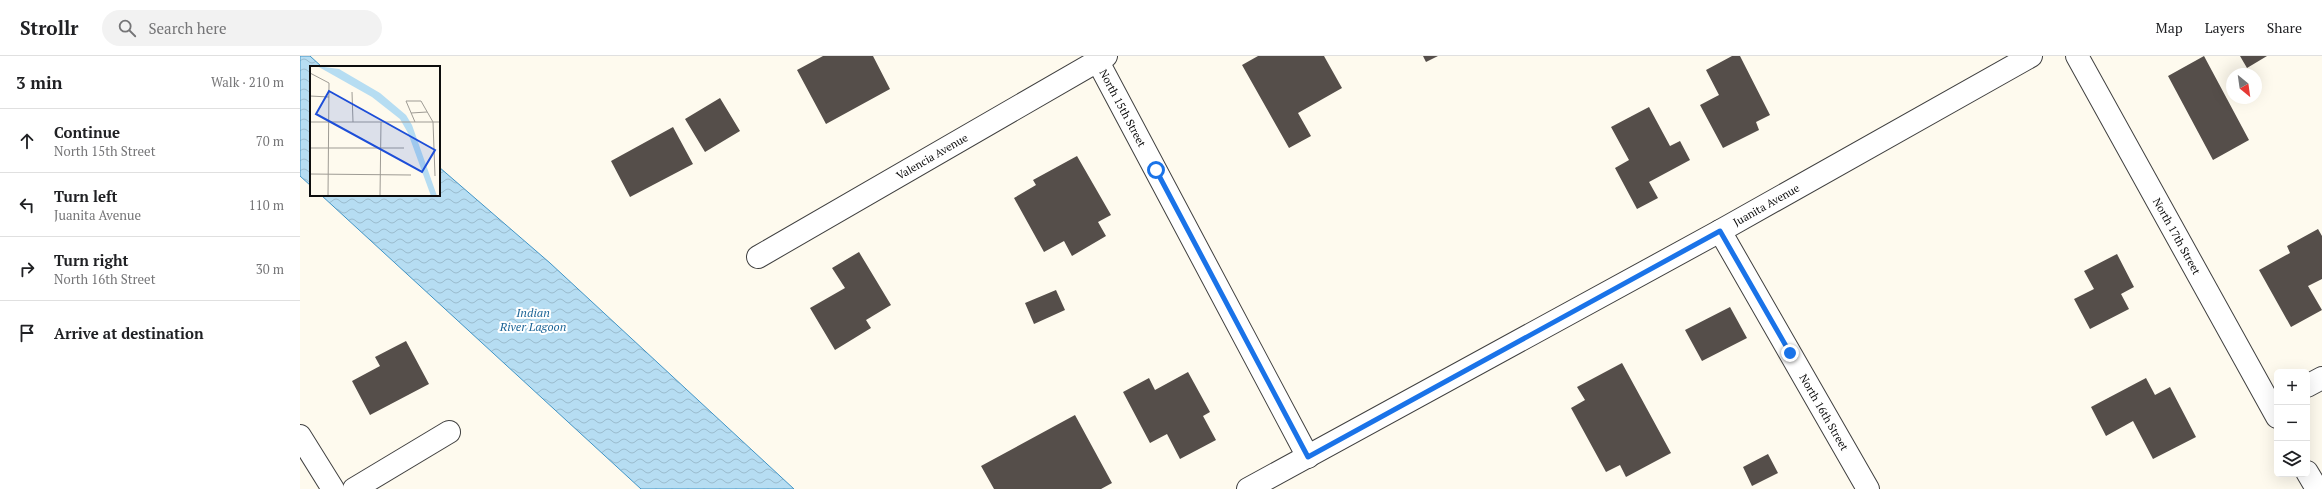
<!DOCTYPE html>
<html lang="en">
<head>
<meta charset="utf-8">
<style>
  :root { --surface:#fff; --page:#f2f2f2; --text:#202124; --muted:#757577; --line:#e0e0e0 }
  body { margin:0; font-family:"PT Serif",serif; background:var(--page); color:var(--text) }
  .controls { position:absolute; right:12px; bottom:12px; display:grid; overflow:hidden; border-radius:6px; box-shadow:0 4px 16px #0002 }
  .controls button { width:36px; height:36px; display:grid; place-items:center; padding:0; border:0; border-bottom:1px solid var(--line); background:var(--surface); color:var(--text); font:20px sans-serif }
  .compass { position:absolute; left:1926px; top:12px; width:36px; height:36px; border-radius:50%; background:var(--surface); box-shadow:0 4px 16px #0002; rotate:151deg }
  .stop { position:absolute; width:12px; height:12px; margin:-9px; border:3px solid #1a73e8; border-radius:50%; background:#fff }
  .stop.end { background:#1a73e8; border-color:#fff; box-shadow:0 1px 4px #0008 }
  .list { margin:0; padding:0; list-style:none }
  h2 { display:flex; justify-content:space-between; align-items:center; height:52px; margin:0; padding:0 16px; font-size:17px }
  h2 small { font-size:13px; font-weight:400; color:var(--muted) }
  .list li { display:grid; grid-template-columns:26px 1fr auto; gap:12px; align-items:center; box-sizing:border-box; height:64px; padding:0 16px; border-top:1px solid var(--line) }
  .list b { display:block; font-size:15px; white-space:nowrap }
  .list p { margin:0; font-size:13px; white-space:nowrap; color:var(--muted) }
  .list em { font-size:13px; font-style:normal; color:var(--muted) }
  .icon { flex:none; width:22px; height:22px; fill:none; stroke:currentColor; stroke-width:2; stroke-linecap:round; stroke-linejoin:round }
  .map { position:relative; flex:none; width:2022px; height:433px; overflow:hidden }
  header { display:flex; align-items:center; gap:24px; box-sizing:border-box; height:56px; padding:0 20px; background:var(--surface); border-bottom:1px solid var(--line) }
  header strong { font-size:19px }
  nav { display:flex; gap:22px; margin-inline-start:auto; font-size:14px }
  .search { width:280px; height:36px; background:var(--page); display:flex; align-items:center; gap:10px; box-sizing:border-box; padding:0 14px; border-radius:22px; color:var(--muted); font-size:15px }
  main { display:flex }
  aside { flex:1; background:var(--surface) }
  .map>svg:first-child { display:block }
  .water { fill:url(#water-waves); stroke:#4194c5 }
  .building { fill:#554e4a }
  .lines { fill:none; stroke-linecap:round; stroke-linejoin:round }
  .minor-casing { stroke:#404040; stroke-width:24 }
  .minor { stroke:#fff; stroke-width:22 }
  .route { stroke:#1a73e8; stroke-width:5 }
  .labels { text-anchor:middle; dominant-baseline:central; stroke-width:4; stroke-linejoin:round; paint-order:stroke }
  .street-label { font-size:11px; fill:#0d0d0d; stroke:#fff }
  .water-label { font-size:12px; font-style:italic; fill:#1e6697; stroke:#fff }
  .inset-road { fill:none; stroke:#9e9b94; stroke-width:1 }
  .view { fill:#1d4ed8; fill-opacity:0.15; stroke:#1d4ed8; stroke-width:2 }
  .inset-edge { fill:none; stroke:#0d0d0d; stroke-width:2 }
</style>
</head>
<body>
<header>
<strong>Strollr</strong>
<div class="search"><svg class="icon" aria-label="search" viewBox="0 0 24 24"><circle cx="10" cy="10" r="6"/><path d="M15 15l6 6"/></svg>Search here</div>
<nav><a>Map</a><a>Layers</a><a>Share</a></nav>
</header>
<main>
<aside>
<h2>3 min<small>Walk · 210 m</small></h2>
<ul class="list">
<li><svg class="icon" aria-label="ahead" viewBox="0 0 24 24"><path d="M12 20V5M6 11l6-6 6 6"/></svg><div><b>Continue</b><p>North 15th Street</p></div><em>70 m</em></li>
<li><svg class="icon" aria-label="left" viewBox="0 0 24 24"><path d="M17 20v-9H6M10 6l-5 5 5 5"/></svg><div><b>Turn left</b><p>Juanita Avenue</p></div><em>110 m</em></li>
<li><svg class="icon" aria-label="right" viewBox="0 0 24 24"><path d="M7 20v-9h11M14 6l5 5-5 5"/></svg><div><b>Turn right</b><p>North 16th Street</p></div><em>30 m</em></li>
<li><svg class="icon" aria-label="arrive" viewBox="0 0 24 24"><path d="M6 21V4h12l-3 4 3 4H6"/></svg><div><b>Arrive at destination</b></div></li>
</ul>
</aside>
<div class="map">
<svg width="2022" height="433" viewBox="0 0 2022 433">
  <defs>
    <pattern id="water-waves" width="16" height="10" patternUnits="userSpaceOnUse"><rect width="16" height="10" fill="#b6ddf2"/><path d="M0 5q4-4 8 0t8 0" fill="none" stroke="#9bbcce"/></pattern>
  </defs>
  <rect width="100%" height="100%" fill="#fefaee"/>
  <!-- water -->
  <path class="water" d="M0,0H10L22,11H11V130L0,120Z
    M139,111L250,207L494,433H341L21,139H139Z"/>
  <!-- building -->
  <path class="building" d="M523,0H573L590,33L526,68L497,14Z
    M958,0H1024L1042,32L998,57L1011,80L989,92L942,9Z
    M1123,0H1138L1126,6Z
    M1432,0H1440L1470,59L1456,66L1459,74L1423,92L1400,49L1419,39L1406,14Z
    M1904,0L1949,84L1913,104L1868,20Z
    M1940,0H1967L1947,12Z
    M420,42L440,75L405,96L385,63Z
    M1349,51L1370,90L1380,85L1390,104L1349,126L1358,142L1337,153L1315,112L1329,104L1311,71Z
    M373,71L393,108L330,141L311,105Z
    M777,100L811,159L798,166L806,180L772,200L764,185L744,196L714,142L736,129L733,124Z
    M2018,173L2022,180V223L2008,230L2022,254L1991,271L1959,214L1990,197L1987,190Z
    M559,196L591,249L566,264L571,272L535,294L510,252L545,232L532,212Z
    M1817,198L1834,231L1821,238L1829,253L1790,273L1774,243L1794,233L1784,215Z
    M756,234L765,254L734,268L725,247Z
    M1430,251L1447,282L1402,305L1385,274Z
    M106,285L129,328L70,359L52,325L80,310L75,301Z
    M1322,307L1371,397L1326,421L1320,409L1306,416L1271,352L1285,344L1277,331Z
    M888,316L910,356L903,360L916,384L880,403L867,378L850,387L823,336L849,322L855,334Z
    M1846,322L1855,339L1870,331L1896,381L1853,403L1833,365L1806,380L1791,351Z
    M775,359L812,427L801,433H694L681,410Z
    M1468,398L1478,417L1452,430L1443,411Z"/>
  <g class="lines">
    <!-- minor casing -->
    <g class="minor-casing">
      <g id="minor">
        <path id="s1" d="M795,0L1008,401"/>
        <path id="s2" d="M1777,0L1977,361"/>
        <path id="s3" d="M1420,175L1568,433"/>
        <path id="s4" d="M458,201L806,0"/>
        <path d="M2007,330L2022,322"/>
        <path d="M0,380L33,433"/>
        <path d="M2007,416L2017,433"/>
        <path d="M54,433L149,376"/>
        <path id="s5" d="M948,433L1420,175L1731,0"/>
      </g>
    </g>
    <!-- minor -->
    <use href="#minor" class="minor"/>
  </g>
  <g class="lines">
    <!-- route -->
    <path class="route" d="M856,114L1008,401L1420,175L1490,297"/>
  </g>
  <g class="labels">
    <!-- street labels -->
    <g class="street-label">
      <text stroke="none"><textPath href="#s1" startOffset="59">North 15th Street</textPath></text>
      <text stroke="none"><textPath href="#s4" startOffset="201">Valencia Avenue</textPath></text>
      <text stroke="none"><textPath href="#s5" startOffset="591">Juanita Avenue</textPath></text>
      <text stroke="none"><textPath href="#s2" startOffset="206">North 17th Street</textPath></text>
      <text stroke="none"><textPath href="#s3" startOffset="209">North 16th Street</textPath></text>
    </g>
    <!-- water labels -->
    <g class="water-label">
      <text x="233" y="256">Indian<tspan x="233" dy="14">River Lagoon</tspan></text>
    </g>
  </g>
  <!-- overview -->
  <g transform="translate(10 10)">
    <rect width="130" height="130" fill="#fefaee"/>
    <path d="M7,0L29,3L70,27L96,49L102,59L127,130H121L98,67L90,53L62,31Z" fill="#b6ddf2"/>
    <path class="inset-road" d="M0,7L19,17L18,130M42,26L43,56M0,30L19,31M101,47L117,46M0,56H130M105,56L96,35H111L123,56L125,110M0,82H94M0,108L101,109M70,130L71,56"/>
    <path class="view" d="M19,25L125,84L112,106L6,48Z"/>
    <rect width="130" height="130" class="inset-edge"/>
  </g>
</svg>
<div class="controls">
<button>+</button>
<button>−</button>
<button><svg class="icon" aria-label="layers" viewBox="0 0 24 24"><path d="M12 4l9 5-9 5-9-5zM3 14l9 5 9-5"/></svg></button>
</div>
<svg class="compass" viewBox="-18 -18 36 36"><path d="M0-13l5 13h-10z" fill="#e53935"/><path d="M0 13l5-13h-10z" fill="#757577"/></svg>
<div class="stop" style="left:856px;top:114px"></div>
<div class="stop end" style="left:1490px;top:297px"></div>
</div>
</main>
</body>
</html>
